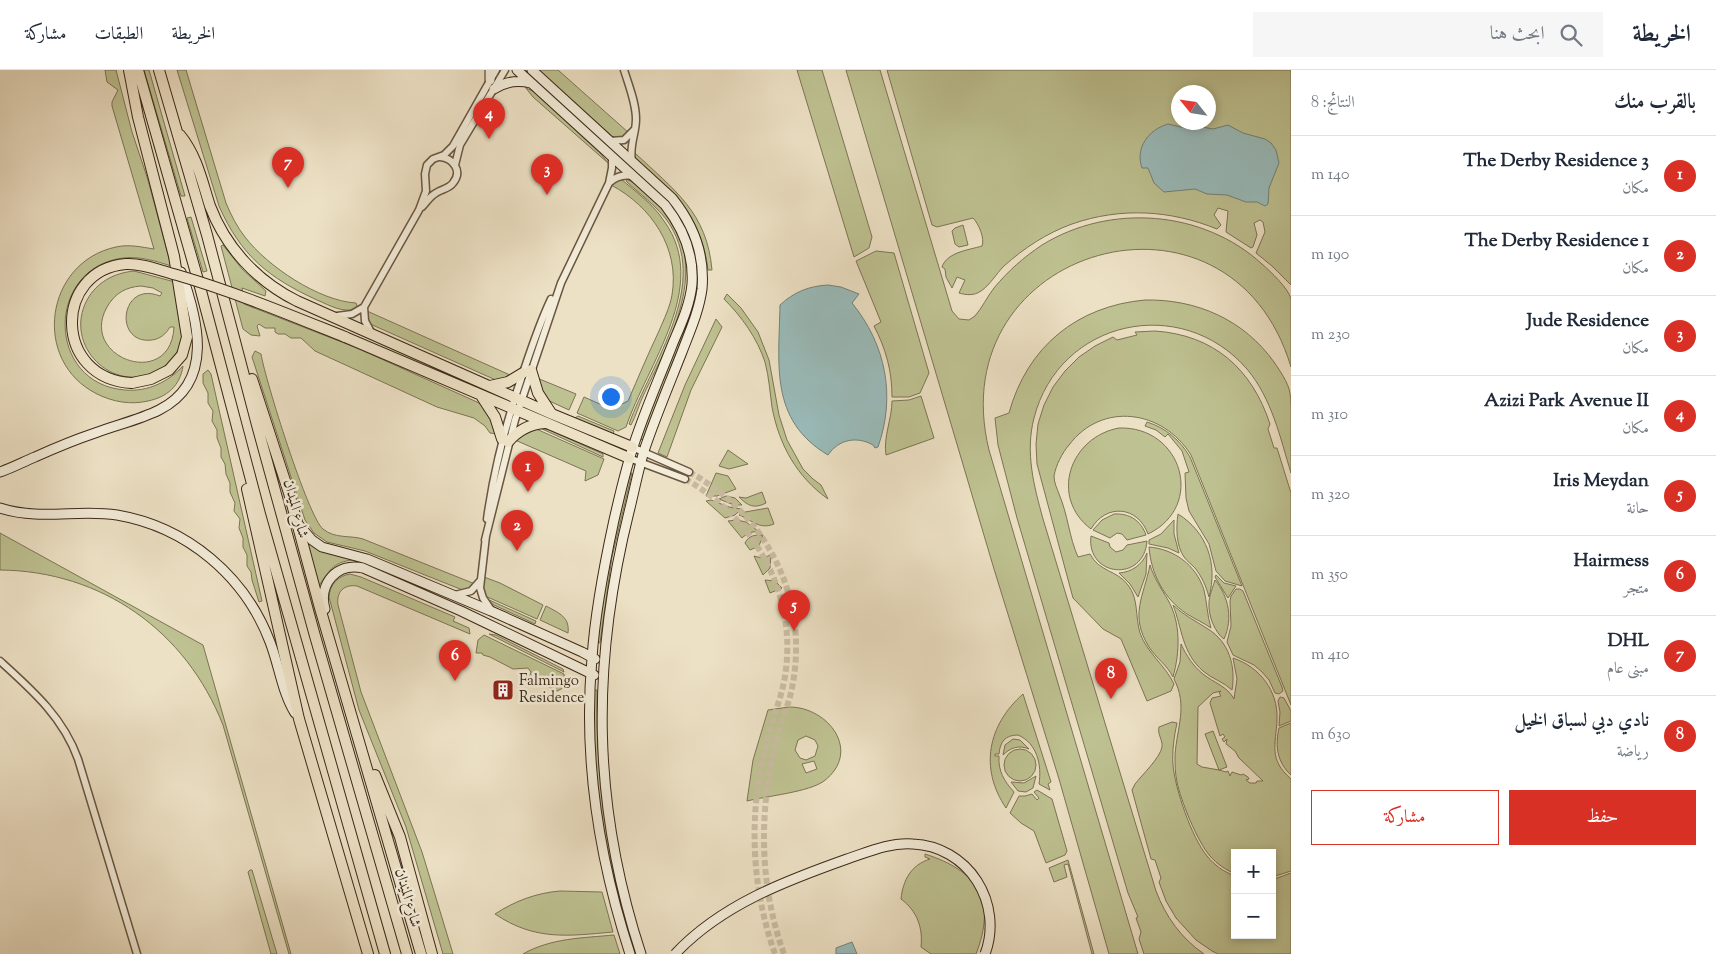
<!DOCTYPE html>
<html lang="ar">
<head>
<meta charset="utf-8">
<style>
  :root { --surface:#fff; --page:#f6f6f7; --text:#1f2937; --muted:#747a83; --line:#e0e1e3; --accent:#d93025 }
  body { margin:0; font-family:"Sorts Mill Goudy",Amiri,serif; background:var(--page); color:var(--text); direction:rtl }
  .controls { position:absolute; right:15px; bottom:15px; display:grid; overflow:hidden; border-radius:0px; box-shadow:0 2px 8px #0003 }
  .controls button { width:45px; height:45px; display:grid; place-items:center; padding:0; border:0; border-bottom:1px solid var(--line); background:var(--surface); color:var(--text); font:25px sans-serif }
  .compass { position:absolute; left:1171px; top:15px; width:45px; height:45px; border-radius:50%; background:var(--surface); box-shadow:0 2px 8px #0003; rotate:300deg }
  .you { position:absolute; left:610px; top:326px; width:18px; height:18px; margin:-12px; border:4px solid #fff; border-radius:50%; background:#1a73e8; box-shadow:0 0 0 8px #1a73e833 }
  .badge { display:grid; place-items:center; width:32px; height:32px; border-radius:50%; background:var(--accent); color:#fff; font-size:16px; font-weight:700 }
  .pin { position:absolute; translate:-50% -41px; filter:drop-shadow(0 1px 2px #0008) }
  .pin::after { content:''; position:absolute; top:26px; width:18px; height:15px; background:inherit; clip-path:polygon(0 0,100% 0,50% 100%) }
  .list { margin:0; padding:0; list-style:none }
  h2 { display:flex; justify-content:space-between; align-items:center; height:65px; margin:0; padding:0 20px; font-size:21px }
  h2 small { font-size:16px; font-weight:400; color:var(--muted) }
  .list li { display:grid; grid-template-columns:32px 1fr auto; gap:15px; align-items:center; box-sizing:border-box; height:80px; padding:0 20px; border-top:1px solid var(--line) }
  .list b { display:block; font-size:19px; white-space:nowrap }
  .list p { margin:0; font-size:16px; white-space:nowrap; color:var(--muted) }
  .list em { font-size:16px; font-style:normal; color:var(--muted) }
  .actions { display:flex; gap:10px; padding:15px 20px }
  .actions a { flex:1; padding:11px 0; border:1px solid var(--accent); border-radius:0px; text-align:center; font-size:18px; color:var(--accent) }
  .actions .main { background:var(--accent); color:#fff }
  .icon { flex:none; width:28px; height:28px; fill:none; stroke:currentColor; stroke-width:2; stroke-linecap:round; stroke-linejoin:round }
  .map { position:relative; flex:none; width:1291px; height:884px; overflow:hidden; direction:ltr }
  header { display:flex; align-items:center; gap:30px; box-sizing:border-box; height:70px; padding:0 25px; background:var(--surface); border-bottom:1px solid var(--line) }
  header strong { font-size:24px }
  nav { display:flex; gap:28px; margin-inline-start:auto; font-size:18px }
  .search { width:350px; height:45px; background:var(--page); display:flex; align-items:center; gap:12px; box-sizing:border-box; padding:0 18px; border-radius:0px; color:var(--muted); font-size:19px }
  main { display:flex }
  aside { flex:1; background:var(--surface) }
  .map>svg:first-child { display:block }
  .green { fill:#bec191; stroke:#7c7454; fill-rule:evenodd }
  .water { fill:#9abcbb; stroke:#748179 }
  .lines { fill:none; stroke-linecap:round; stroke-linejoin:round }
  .street-tunnel { stroke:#c9bca2; stroke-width:6; stroke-dasharray:6 3; stroke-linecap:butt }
  .street-casing { stroke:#685642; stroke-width:9 }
  .secondary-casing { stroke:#3b2817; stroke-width:11 }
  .primary-casing { stroke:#3b2817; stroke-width:12 }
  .street { stroke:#f3ecd9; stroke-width:6 }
  .secondary { stroke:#f3ecd9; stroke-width:9 }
  .primary { stroke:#ede1c5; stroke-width:10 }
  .secondary-bridge-casing { stroke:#3b2817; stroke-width:11; stroke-linecap:butt }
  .primary-bridge-casing { stroke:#3b2817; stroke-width:12; stroke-linecap:butt }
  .secondary-bridge { stroke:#f3ecd9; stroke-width:9 }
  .primary-bridge { stroke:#ede1c5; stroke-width:10 }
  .labels { text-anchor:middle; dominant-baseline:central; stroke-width:5; stroke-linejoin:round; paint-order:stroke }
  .street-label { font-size:15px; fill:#3b2817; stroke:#f3ecd9 }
  .poi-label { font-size:15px; fill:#3b2817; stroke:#f3ecd9; text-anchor:start }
</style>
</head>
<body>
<header>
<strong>الخريطة</strong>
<div class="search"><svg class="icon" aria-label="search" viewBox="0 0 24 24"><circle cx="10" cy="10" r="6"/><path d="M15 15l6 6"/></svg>ابحث هنا</div>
<nav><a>الخريطة</a><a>الطبقات</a><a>مشاركة</a></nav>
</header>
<main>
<aside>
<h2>بالقرب منك<small>النتائج: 8</small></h2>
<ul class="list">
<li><span class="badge">1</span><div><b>The Derby Residence 3</b><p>مكان</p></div><em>140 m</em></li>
<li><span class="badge">2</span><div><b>The Derby Residence 1</b><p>مكان</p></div><em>190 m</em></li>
<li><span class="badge">3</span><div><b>Jude Residence</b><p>مكان</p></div><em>230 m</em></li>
<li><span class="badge">4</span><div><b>Azizi Park Avenue II</b><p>مكان</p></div><em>310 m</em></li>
<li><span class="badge">5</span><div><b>Iris Meydan</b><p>حانة</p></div><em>320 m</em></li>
<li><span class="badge">6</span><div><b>Hairmess</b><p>متجر</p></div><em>350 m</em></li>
<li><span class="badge">7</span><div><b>DHL</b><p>مبنى عام</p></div><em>410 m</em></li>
<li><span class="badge">8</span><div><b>نادي دبي لسباق الخيل</b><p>رياضة</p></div><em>630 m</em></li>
</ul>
<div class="actions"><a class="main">حفظ</a><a>مشاركة</a></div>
</aside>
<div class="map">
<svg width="1291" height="884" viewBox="0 0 1291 884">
  <rect width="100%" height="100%" fill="#ede1c5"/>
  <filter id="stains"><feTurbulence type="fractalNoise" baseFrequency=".004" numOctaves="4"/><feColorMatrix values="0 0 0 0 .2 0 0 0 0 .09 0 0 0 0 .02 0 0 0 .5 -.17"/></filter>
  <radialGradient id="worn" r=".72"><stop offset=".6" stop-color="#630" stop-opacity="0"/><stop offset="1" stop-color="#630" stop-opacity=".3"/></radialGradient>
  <!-- green -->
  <path class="green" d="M105,0H116L132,62L148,110L171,196C156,191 139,186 123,188C45,198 46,314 125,320C148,322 168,312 183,296C180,316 167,327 148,331C131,335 113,332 97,324C31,291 45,192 116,177C129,174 141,177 154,179L112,36V32L118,20L107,12Z
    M144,0H149L185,126H181Z
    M177,0H186L226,133C231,145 237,157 245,167C267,196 319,231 356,233L358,239C342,243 331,236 317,230C269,208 241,186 219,136Z
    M523,0H525L663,125C690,154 705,195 695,234C690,253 682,270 675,288C664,315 653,343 643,370L640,369L692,232L685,161Z
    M539,0H558L629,63L625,67H613Z
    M797,0H822L872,167L869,178L854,187Z
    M846,0H880L952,241L959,249L969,250L975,246C982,238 987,227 994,218C1008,201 1024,187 1042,175C1110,133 1203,140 1262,194C1270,201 1289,219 1291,229C1291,235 1291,242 1291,248C1291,264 1291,281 1291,297C1230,93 939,176 989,380L1138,884H1109L1059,709L994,499Z
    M887,0H1291V215L1272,196L1256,183L1265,162L1263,152L1260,150L1254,153L1257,165L1253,177L1251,178L1226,162L1228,141L1218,138L1214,145L1221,155L1217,159C1170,140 1121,137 1072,154C1047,163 1024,178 1004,196C996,204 990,215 981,221C974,226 966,225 959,223L965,210L957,207L952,218L946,207L945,199L942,197C947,182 969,180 982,176C985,169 979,154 973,148L937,157L932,155ZM1178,22H1208V52H1178Z
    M525,17L534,22L601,84L608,93L533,27Z
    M635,83C674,120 707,142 712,200H708C702,147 674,123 636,89L633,84Z
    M621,109C636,122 653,134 664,151C711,216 647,294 626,357L618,361L577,343L584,327L611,339L628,331C638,308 648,284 659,261C664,249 670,237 672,225C680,178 651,136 611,115Z
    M626,109C637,113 647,124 656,132C715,189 673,264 644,324C639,334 636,346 631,355L629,354C651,293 713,213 666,149C655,135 640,124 627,112Z
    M191,147L207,201L203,202L187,148Z
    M963,155L968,175L959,177L955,174L952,161L955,158Z
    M223,175L242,199L266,221L265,226L242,218L244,234L357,278L477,332L485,337L498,364L490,363L485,356L474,348L437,337L315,281L301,268H291L285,264H278L275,262V258H265L259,254L257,256L260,266L251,265L243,259L221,176Z
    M876,181L894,183L929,303L920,323L909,327H892C892,301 886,279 874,256L881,252L856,191Z
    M134,201L175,212C177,224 185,250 183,261C181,279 174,291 158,301C112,325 63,275 87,230C97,212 114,203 134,201ZM141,216L153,218L162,223L160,226C120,210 113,275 152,270C160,269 166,264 170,257H174C171,321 78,288 107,237C115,223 126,217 141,216Z
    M727,224L741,238L758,262L769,290L779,345L787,370L803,399L813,409L821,415L828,429C797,407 779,375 772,337C770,323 769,307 765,292C757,268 742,247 724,229Z
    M1145,230C1197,229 1244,250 1274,292C1280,301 1288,312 1290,323C1291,330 1291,339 1291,346C1291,365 1291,384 1291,403C1280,367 1272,329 1247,299C1181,223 1059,250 1034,348C1025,383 1034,416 1043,449L1156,821C1166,847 1181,868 1204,884H1144L1139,869L1141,862L1136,848L1138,847L1128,823L1017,448L998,375L995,348L1009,343C1027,277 1077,236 1145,230Z
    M367,241L510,305V308L498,311L368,253Z
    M716,249L722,257L691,320L667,387L658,383L685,315Z
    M1155,261C1214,265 1252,299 1270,354L1268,359L1274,378H1277L1291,423V635L1191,385C1163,340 1102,331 1069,375C1062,383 1056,395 1054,406C1054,413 1057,418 1059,424C1068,445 1069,467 1078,487L1090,484C1099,502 1117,500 1128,515C1139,529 1135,547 1140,563C1147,583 1165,595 1174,614L1171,621L1147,631L1121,569L1103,559L1073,528L1037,394L1036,374L1038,354L1044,335L1053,317L1065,301L1079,287L1095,276L1113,267L1117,270L1137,265L1135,262Z
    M255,281L261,284C265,309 308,447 323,459C335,469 350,465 363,469L475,514L465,521L365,481L327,472L314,463L305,450L252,287Z
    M208,300L211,304L262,531L259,532L252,510L251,502L247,496V485L243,477V468L239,458L240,449L234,441L235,433L230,422V413L226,404L225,394L221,387V378L217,368V360L212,351L213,341L208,333V323L203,313V304Z
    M537,308L576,324L569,340L545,329Z
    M921,326L934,368L886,385C883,367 892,349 892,331L909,330Z
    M578,346L614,361L613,365L575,348Z
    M1147,352C1166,358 1180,370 1190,387L1242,516L1225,511L1216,501L1209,474L1189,441L1186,428L1185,403L1189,402L1182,381L1168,364L1165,367L1156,360L1145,356Z
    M534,358L604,389L598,405L585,411L586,401L515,370Z
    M540,358L549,360L603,384V387Z
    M1119,358C1182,356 1206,436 1148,464C1138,436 1106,433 1091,459C1049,427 1070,367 1119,358Z
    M728,380L748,394L729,399L719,396Z
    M630,403H632L612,487L600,573L597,572L609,487Z
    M716,403L728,406L736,419L717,426H706Z
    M762,422L766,433C754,439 748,436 739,427L746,428Z
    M726,426L735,428L742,435H734L719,429Z
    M711,430L729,437L741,439L735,445L725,448L706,431Z
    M768,438L774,454C759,460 752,450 739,445L745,442Z
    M1114,444C1130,443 1141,451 1146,465L1127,470L1122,464L1117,463L1110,468L1093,460L1102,450Z
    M1178,444C1207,462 1218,494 1209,527C1206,516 1202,507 1195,498C1191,494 1187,491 1184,487C1176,475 1176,458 1178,444Z
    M737,450L746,452L758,461L748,463L742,468L728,451Z
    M1174,450V464L1179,483L1168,478L1149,474V470L1161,464Z
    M0,463L203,575L291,884H289L223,655C186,561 102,501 0,500Z
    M763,465L759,476L750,480L745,473C749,465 755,465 763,465Z
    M1091,466L1109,473L1110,477L1116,482L1123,480L1127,475L1147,471C1144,513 1086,507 1091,466Z
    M306,471C321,484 339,485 357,490C335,490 329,500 319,516Z
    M1149,477C1174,479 1196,495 1204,520C1207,532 1207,545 1211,558C1204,553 1195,549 1187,544C1164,529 1151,504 1149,477Z
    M1147,483L1146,504L1138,527L1130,514L1119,503C1132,502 1142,495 1147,483Z
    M771,485L770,498L763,505L754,486L762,488Z
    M1150,495C1154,508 1161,518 1168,530C1181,553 1180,582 1173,607C1167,595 1156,588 1149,577C1129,545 1144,526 1150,495Z
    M350,504L361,507L455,547L453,551L469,558L470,564L357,516C344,514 336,522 338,535L361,622L422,782L453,884H443L406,757L359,640L329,527C330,514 338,506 350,504Z
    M1216,505L1224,513L1236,516L1228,528L1215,507Z
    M484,507L500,513L543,535L537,549L483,525Z
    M765,510L775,511L782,518L770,523Z
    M1215,510C1229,527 1233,549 1224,569C1215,563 1208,545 1209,533C1209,526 1213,517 1215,510Z
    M1236,519H1240L1243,521L1282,617L1283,621L1279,624L1275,623L1269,610L1262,602L1254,595L1233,585L1227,572L1231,556L1230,531L1231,526Z
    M487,529L536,551L535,554L494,535Z
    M1173,535C1183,545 1196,551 1208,559C1229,572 1236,596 1232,620C1224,612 1212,609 1203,601C1182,583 1182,558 1173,535Z
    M546,536C559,543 570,547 568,563L540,550Z
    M489,564L496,565L563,599L564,602Z
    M484,565L564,604L565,617L557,621L529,607L531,602L528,598L513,599L490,587L483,585L482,583H476L478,570Z
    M1181,574C1186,585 1193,596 1203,604C1214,613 1227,616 1234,629L1237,609L1233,588C1260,597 1278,621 1277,649C1276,675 1268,689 1291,709V801L1272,807V783H1235V804C1225,799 1217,794 1210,786C1197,771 1181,731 1177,712C1175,703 1175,694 1175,685C1177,657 1188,636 1174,609L1180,592ZM1221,621L1219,623L1221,626L1212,628L1210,633L1220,666L1223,664L1225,667L1222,669L1224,672L1227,669L1226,674L1235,681L1239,688L1263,711H1257L1256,713H1250L1246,710L1249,709L1248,707L1243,704L1241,705L1232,702L1230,706L1228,701L1226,702L1219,700L1227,697L1213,661L1205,664L1219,700L1202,697L1197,694L1198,637L1213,623Z
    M594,620H597C595,710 609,798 637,884H634V882C619,836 607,789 599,741C593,701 594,660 594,620Z
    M1023,624L1051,712L1048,714L1050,720L1039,714C1042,695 1037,673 1018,665C1005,665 1000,672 999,684H995V686H999C998,701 1004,711 1014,722L1006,738C979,698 988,655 1023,624Z
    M1280,627L1284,628L1291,641V651L1279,656L1280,642L1278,631Z
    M789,637C829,637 862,682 824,711C809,722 767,726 747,731L753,690L768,640ZM806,666L815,670L818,676L815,686L806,690L800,688L795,680L798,670ZM814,691L817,699L806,703L802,694Z
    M1172,652L1177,653C1174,667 1172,681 1173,695C1175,719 1192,768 1207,786C1214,795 1224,802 1235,806V865H1272V810L1291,803V884H1218L1212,881L1196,870L1176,848L1166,831L1159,812L1161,808L1155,790L1151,789L1132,720L1135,714C1142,705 1160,688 1162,677C1163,670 1157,664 1159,657Z
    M1291,653V705C1277,692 1275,676 1279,658Z
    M1013,669L1020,670L1029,679C1019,675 1011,677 1003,685L1005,675Z
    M1004 695a16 16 0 1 1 32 0a16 16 0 1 1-32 0Z
    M1036,706L1033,718L1026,722L1018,721L1011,712L1024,713Z
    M1037,720L1052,729L1067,781L1065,785L1046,793L1034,761L1021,753L1010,743L1019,726H1025L1032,724L1037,730L1039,728L1034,722Z
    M925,784C978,801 997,830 976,884H931L921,877C923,857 917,841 901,829C903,810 911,795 930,789L925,787Z
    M1068,790L1094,884H1092L1068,794L1064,795L1067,807L1054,812L1049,798Z
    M250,800H252L277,884H271L248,802Z
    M560,821L602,822L613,862C568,866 535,871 495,844C515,831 536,823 560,821Z
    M614,865L620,884H523C551,868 583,868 614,865Z"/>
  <!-- water -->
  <path class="water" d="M1168,54L1190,59L1202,57L1213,59L1228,55L1243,63L1265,69L1271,73L1276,80L1279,93L1269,118L1268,134L1265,136L1257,132H1246L1227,125L1207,124L1195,119L1164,122L1154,113L1148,98H1142C1135,78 1148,60 1168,54Z
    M828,215L841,217L859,224L852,233C886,275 896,326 878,377L875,378L873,375C857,366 839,369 828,385C769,350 779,294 780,235C794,222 809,216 828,215Z
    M852,872L857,884H836V878Z"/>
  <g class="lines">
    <!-- street-tunnel -->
    <path class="street-tunnel" d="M689,402C767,444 810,529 792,618C789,634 782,649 778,665C773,683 769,701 767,720C760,775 765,832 784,884
      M685,409C755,448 798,525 785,606C782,626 774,644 769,664C764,681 761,698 758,716C750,772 756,831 775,884"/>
    <!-- street casing -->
    <g class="street-casing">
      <path id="street" d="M624,0C629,16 636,33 636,49C636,64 629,76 632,91
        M610,71L624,70L634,60
        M455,95L460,75L505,0
        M609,113C616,106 623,104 633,106
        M422,137C427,132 430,126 436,123C441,119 449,119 453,113C463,101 453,88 440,87
        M364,237L365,251L372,264
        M337,246L352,244L364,237L419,140L426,121L425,104L427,95L433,89L444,85L453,76L496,0
        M632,377L689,402
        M629,388L685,409
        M487,449C494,398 507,349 524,300C532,276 540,252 551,229
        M486,466L480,518L483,528L491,540
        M485,470L515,350L561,213L609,113L612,98V87
        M455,525L471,521L480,511
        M0,591C32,620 63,647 78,689L137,884"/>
    </g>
    <!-- secondary casing -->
    <g class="secondary-casing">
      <path id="secondary" d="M517,0L665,135C683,158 694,184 692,214C690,235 681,254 673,273C660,306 646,338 635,371C626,397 620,424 614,450C604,496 595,542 592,588C583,688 599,789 630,884
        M532,0L672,128C693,154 705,185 702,219C699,241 690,261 682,282C669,315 655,348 644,381C638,401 634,422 629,442C591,595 592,734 641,884
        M490,10V0
        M494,19C506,11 518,10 531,13
        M0,402C12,398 23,392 35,387C55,378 74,370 95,363C116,355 139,350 159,340C215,312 198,249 181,202
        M0,438C41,451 77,439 117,445C187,457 245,506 270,572C279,595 282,622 295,643
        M298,454L312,470L322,477L367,489L491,541L582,582L595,589
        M325,539C318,514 337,492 363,498L461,541L594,605"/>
    </g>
    <!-- primary casing -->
    <g class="primary-casing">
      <path id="primary" d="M129,0L138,47L174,186L187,267L182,285L169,300L151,309L132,313
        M138,0L200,217L260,444L385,884
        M159,0L207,165L257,355L315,566L407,884
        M180,65C197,86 202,111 210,136C226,178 257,211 297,231L552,344L632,377
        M345,267L629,388
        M531,300L538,323L551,343
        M252,309L289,423L320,538L421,884
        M490,316L508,312L523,303
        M482,327L495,347L502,369
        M508,372C518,360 530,354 545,353
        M247,419L299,649L368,884
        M375,705L400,767L432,884"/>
    </g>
    <!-- street -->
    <use href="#street" class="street"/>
    <!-- secondary -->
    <use href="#secondary" class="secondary"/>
    <!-- primary -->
    <use href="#primary" class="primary"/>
    <!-- secondary-bridge casing -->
    <g class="secondary-bridge-casing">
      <path id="secondary-bridge" d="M675,884C721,835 785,811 847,789C868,782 890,772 913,774C939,775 963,789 977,811C991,833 994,860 985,884"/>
    </g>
    <!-- primary-bridge casing -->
    <g class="primary-bridge-casing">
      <path id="primary-bridge" d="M132,313C53,309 53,200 126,194C143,193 161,201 177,205C235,222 290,245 345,267"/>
    </g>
    <!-- secondary-bridge -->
    <use href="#secondary-bridge" class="secondary-bridge"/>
    <!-- primary-bridge -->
    <use href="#primary-bridge" class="primary-bridge"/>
  </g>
  <!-- icons -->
  <defs>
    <g id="building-square" transform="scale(1.125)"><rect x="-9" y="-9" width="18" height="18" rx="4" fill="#8f2418" stroke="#f3ecd9"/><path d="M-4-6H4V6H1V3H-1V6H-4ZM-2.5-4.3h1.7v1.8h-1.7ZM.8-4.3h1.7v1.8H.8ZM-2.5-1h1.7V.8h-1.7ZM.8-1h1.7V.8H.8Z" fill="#fff"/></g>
  </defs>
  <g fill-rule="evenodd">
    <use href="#building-square" x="503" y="620"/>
  </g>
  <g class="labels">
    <!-- street labels -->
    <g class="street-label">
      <text transform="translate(295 439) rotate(75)">شارع الميدان</text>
      <text transform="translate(407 828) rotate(74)">شارع الميدان</text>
    </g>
    <!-- poi labels -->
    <g class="poi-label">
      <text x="519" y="611">Falmingo<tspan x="519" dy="17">Residence</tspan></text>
    </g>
  </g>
  <rect width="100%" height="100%" filter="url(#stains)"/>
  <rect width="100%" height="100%" fill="url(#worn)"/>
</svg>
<div class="controls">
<button>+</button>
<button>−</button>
</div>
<svg class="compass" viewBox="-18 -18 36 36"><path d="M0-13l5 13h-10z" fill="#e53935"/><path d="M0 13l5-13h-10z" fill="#747a83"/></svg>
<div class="you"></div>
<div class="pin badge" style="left:528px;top:422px">1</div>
<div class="pin badge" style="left:517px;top:481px">2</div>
<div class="pin badge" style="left:547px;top:125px">3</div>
<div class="pin badge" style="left:489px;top:69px">4</div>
<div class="pin badge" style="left:794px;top:561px">5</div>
<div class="pin badge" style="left:455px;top:611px">6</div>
<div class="pin badge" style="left:288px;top:118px">7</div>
<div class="pin badge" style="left:1111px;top:629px">8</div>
</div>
</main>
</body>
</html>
